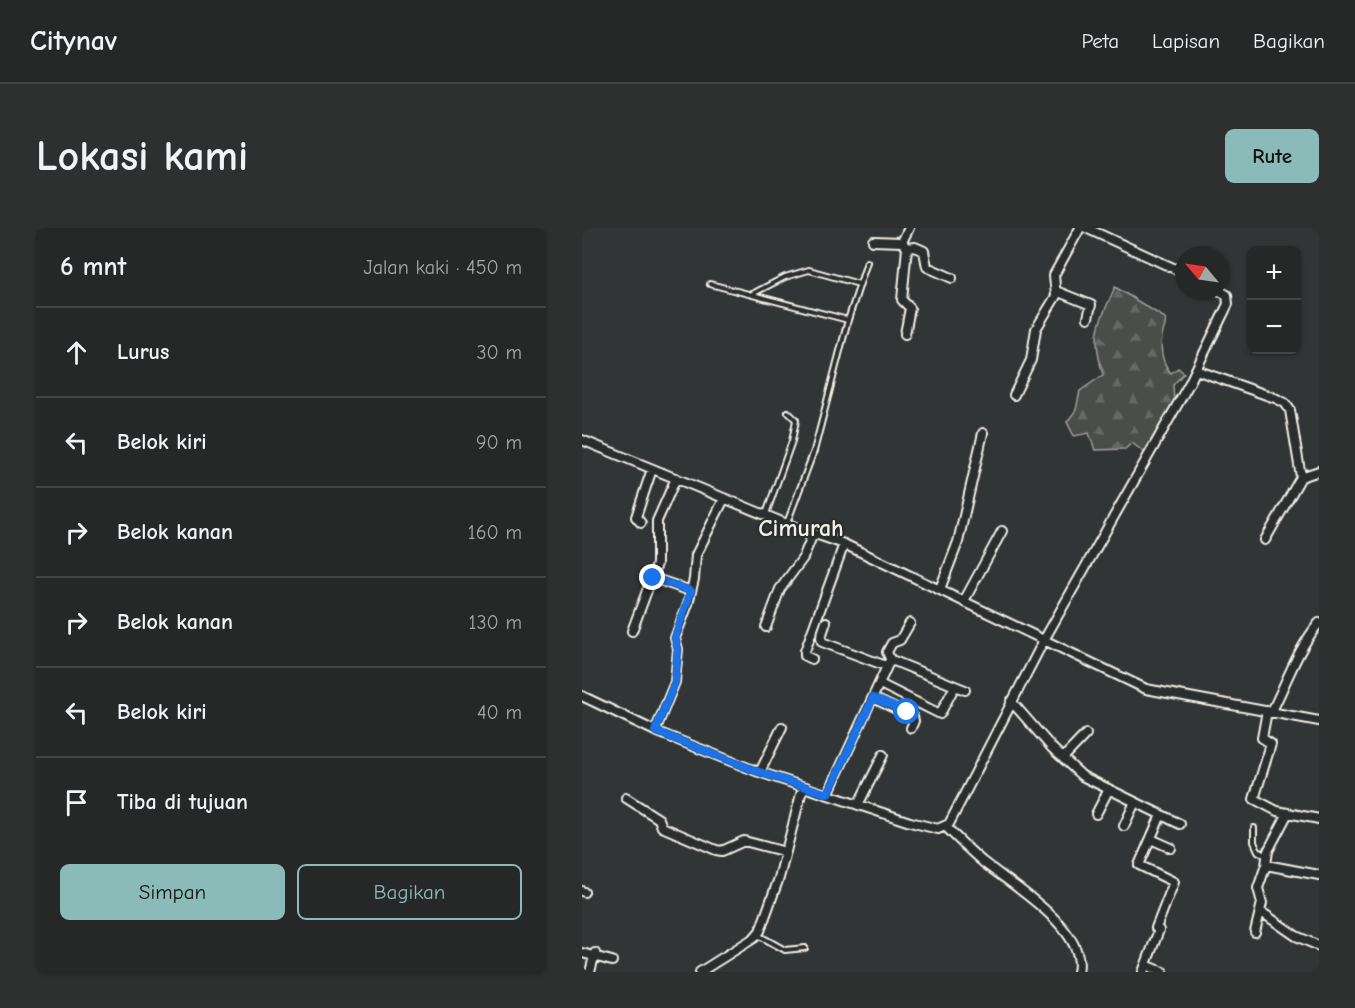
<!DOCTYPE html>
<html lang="id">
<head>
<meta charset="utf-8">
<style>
  :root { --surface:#262828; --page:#2e3030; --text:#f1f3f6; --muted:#a4a6a8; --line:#424445; --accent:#8bbbb9 }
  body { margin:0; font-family:"Comic Neue",sans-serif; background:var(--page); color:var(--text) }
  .controls { position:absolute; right:18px; top:18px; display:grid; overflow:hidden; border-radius:9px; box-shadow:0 2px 4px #0004 }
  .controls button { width:54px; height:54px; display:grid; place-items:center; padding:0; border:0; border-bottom:2px solid var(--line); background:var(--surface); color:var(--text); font:30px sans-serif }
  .compass { position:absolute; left:593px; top:18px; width:54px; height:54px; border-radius:50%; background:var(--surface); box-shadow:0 2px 4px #0004; rotate:299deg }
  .stop { position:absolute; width:18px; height:18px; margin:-14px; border:4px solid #1a73e8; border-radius:50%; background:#fff }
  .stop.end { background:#1a73e8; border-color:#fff; box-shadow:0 2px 6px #0008 }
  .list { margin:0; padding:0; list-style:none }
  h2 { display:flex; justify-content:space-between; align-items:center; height:78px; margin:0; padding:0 24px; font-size:26px }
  h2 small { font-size:20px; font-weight:400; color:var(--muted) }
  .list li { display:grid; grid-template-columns:39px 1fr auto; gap:18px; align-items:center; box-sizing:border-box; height:90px; padding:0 24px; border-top:2px solid var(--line) }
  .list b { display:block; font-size:22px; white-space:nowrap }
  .list em { font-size:20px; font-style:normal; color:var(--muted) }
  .actions { display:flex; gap:12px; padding:18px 24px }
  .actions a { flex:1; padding:14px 0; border:2px solid var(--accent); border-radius:9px; text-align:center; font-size:21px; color:var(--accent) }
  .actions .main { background:var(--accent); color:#111 }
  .icon { flex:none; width:33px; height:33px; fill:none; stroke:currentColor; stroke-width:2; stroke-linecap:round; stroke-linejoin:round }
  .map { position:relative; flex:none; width:737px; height:744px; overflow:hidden; border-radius:9px }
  header { display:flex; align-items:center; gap:36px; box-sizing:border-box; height:84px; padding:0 30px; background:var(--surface); border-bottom:2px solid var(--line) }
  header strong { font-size:28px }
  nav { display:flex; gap:33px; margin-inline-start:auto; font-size:21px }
  .intro { display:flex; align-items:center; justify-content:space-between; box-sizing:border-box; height:144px; padding:0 36px }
  h1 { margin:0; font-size:42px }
  .button { padding:15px 27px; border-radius:9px; background:var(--accent); color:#111; font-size:21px; font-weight:700 }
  main { display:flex; gap:36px; padding:0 36px }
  aside { flex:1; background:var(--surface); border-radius:9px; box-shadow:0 2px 4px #0004 }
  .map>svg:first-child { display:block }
  .forest { fill:url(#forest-firs); stroke:#a09f9a; stroke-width:1.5 }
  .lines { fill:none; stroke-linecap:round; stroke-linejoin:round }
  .lane-casing { stroke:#f4f1e8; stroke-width:8 }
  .street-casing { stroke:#f4f1e8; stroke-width:12 }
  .lane { stroke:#2a2d2e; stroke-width:4 }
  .street { stroke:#2a2d2e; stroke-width:8 }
  .route { stroke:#1a73e8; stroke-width:8 }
  .labels { text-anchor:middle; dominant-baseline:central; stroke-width:4.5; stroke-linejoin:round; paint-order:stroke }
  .quarter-label { font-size:24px; font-weight:bold; fill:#f4f1e8; stroke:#2a2d2e }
</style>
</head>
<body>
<header>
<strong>Citynav</strong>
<nav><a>Peta</a><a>Lapisan</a><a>Bagikan</a></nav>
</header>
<div class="intro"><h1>Lokasi kami</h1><a class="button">Rute</a></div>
<main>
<aside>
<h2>6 mnt<small>Jalan kaki · 450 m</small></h2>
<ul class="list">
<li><svg class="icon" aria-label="ahead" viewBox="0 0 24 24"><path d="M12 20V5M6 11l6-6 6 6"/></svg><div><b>Lurus</b></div><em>30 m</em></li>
<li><svg class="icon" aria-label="left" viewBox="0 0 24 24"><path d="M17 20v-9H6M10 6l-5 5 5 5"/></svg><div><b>Belok kiri</b></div><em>90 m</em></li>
<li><svg class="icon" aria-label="right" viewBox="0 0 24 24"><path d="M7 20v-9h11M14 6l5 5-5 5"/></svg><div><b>Belok kanan</b></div><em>160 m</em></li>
<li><svg class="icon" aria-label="right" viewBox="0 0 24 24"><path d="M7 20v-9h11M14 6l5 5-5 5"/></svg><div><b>Belok kanan</b></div><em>130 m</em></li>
<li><svg class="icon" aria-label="left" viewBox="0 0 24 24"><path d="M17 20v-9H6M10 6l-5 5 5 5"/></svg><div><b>Belok kiri</b></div><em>40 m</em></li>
<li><svg class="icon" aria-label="arrive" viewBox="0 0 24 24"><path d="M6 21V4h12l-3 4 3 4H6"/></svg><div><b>Tiba di tujuan</b></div></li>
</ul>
<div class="actions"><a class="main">Simpan</a><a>Bagikan</a></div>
</aside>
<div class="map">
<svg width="737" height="744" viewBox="0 0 737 744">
  <defs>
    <pattern id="forest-firs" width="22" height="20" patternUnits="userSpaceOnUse" patternTransform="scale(1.5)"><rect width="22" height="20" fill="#4b4d4c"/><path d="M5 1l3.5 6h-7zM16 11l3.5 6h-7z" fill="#666766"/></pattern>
  </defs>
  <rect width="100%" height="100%" fill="#323535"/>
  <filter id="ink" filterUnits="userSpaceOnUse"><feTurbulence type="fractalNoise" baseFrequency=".0167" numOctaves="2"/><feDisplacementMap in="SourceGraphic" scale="12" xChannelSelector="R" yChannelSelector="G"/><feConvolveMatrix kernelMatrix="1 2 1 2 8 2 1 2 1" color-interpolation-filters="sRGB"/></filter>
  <g filter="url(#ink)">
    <!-- forest -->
    <path class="forest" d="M533,59L583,90C585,97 581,101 580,108C578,122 580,135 589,145L596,140L602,145L591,157L592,175L563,225L550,215L543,221L513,222L507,205L492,208L485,194L494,182L498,163L521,147C509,103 516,99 533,59Z"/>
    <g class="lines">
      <!-- lane casing -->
      <g class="lane-casing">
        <path id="lane" d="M128,56L266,92
          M170,66L203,49L227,42L277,56
          M184,286L210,213L214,192L206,184
          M205,295L232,223L266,92L285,34
          M672,600V614L676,623L684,628
          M176,707L203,722L223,720"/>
      </g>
      <!-- street casing -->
      <g class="street-casing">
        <path id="street" d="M504,0L602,45
          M291,13L320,14L327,0
          M320,14L325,20L333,19L342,23L345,39L370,50
          M474,63L509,77L506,90
          M323,106L328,80L320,72L325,20
          M614,142L693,170L703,175L708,182L719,249L683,312
          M432,167L449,132L454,101L474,68L472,47L498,0
          M0,212L205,296L262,316L462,412L607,156L646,76L645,67L638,63
          M719,249L737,243
          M59,295L54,289L70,241
          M71,350L109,363
          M358,361L376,314L401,205
          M382,373L420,303
          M244,394L239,409L240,414L304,438
          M184,399L198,361L221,330L231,306
          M50,403L75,336V293L94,250
          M230,431L223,428V423L262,316
          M309,433L305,424L310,415L318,412L328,395
          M373,458L383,462
          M0,468L73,503L174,543L328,594L356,601L367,596L462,412L564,461L737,493
          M291,470L331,489L332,493L329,500
          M429,473L470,520L500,548L598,596
          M685,483L680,510L689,516L672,571L695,583L737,591
          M690,483C705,453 715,422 737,395
          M73,503L93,454L96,421L93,410L106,376L112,351L114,327L142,271
          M481,530L504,506
          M178,544L200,499
          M246,566L307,434L312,433L373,458L358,486L298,456
          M44,570L77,591L80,599L134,622L140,623L162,613L204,624
          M276,577L301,527
          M514,586L527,561
          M542,598L553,574
          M364,599C376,611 388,623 401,634C430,657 506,702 496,744
          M569,611L589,620
          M684,637L686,623L706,585
          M0,663L2,664
          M678,683L714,708L737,718
          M673,704L680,675L676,660L684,637L737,647
          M0,725L30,733
          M564,737L581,744
          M8,744L13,725
          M118,744L172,710L178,703L197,650L219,566L224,559
          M561,744L577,702L574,700L592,654L557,637L579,587"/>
      </g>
      <!-- lane -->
      <use href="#lane" class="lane"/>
      <!-- street -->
      <use href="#street" class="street"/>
    </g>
  </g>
  <g class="lines" filter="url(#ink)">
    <!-- route -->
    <path class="route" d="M71,350L109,363L93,410L96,421L93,454L73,503L174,543L246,566L291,470L325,484"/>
  </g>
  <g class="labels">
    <!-- quarter labels -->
    <g class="quarter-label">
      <text x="219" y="300">Cimurah</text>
    </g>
  </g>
</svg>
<div class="controls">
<button>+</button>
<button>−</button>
</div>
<svg class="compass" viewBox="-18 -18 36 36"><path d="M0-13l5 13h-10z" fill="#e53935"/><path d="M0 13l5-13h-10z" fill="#a4a6a8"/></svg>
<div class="stop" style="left:325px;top:484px"></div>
<div class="stop end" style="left:71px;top:350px"></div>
</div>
</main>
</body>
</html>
